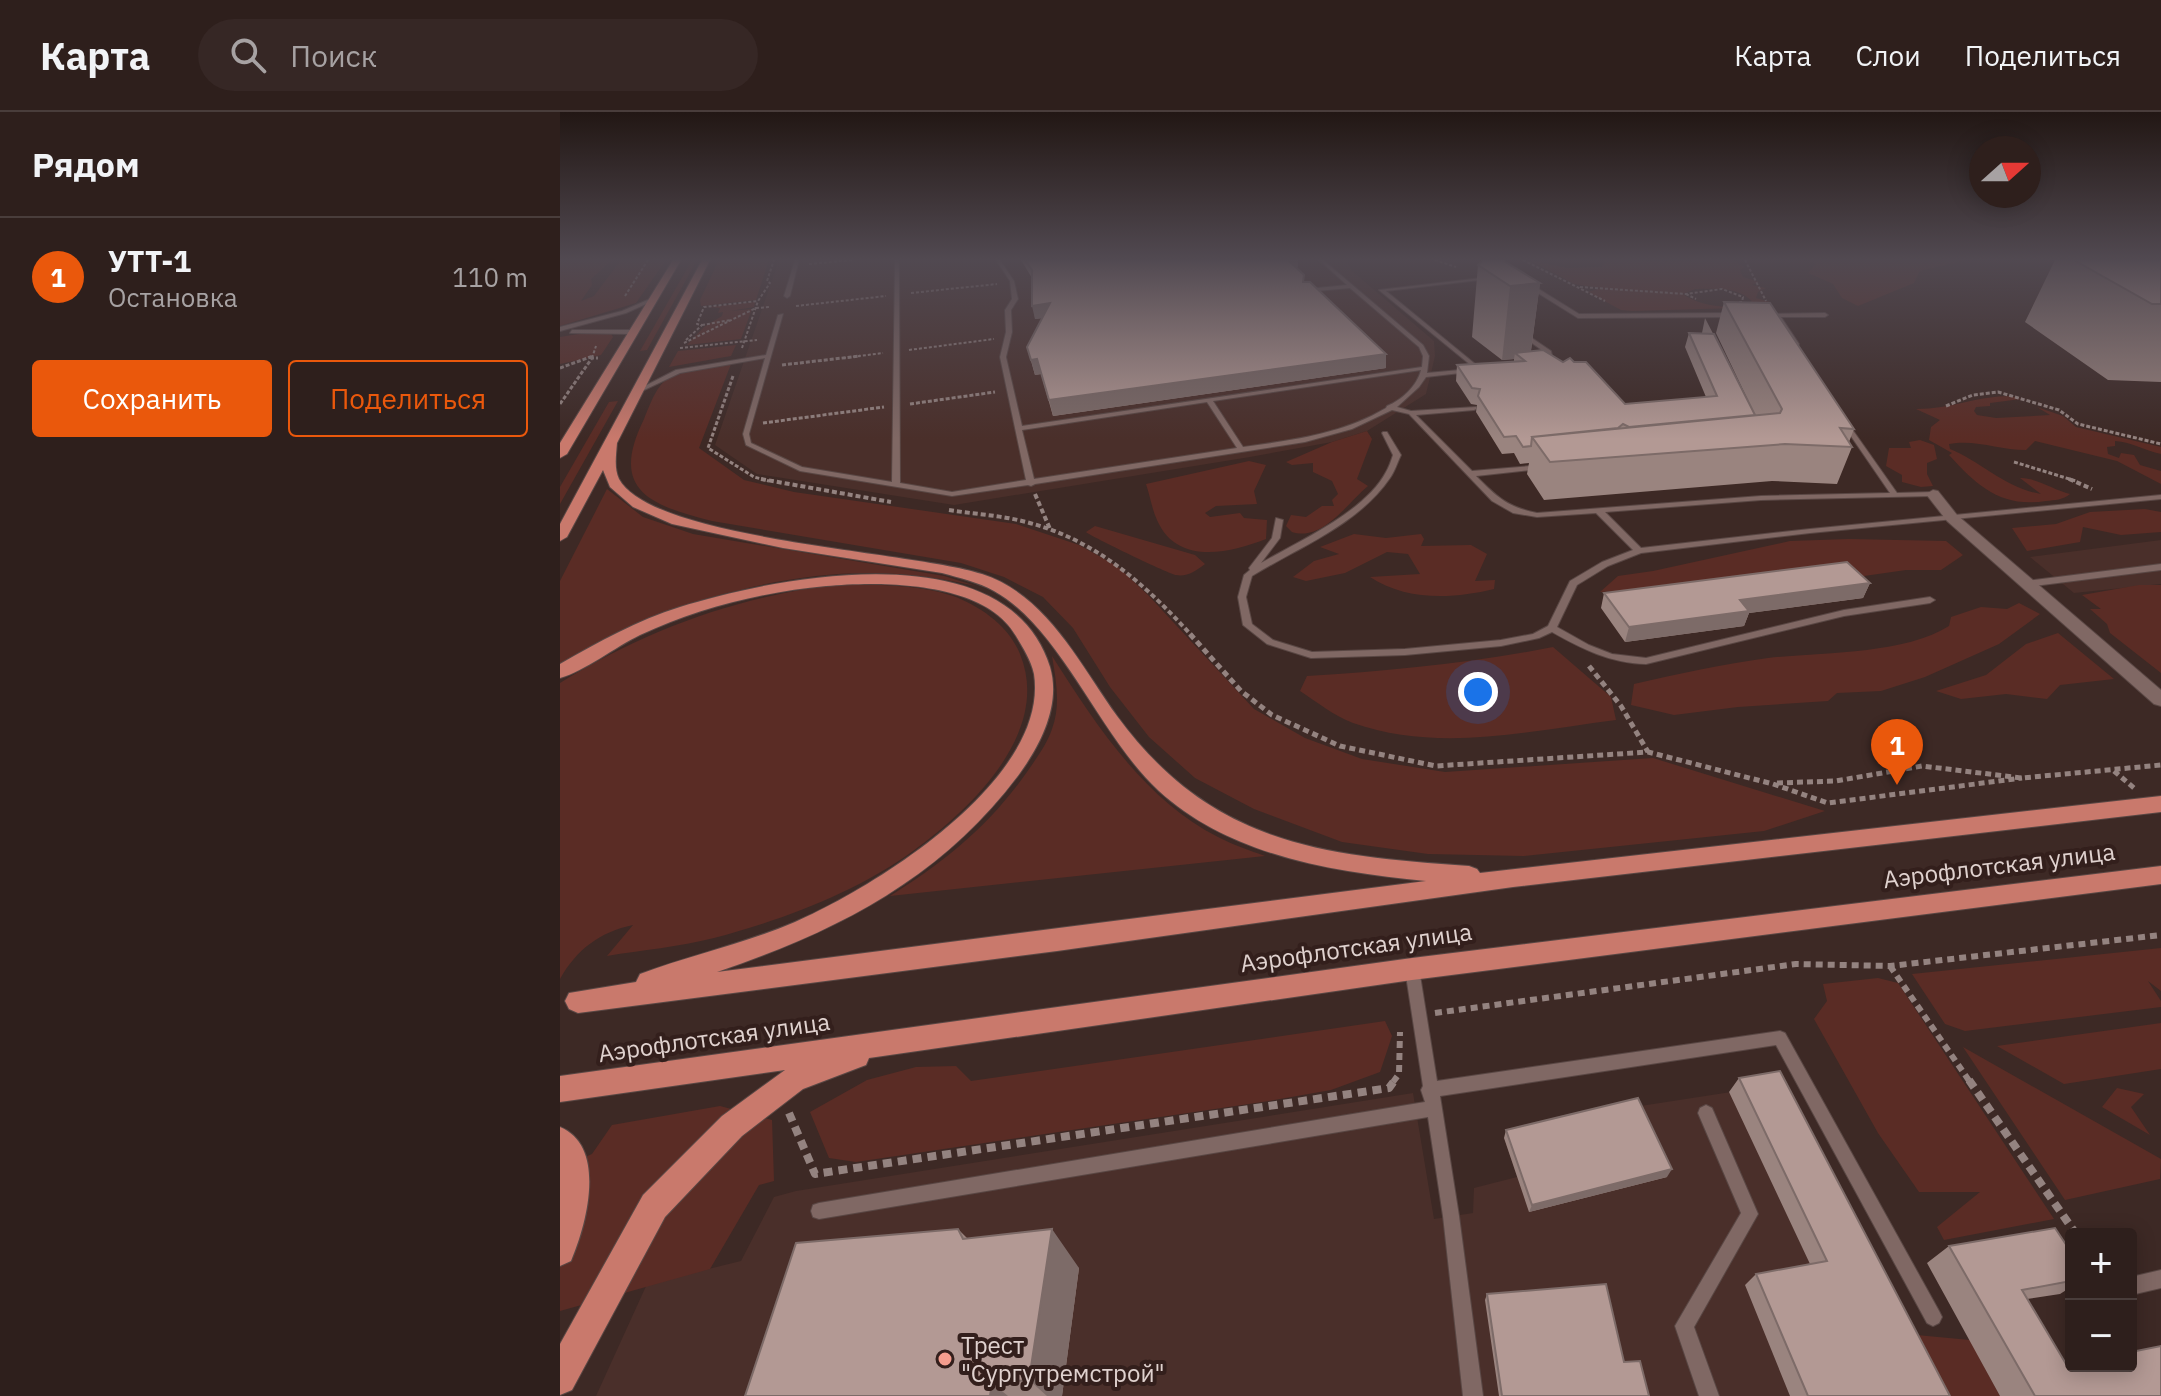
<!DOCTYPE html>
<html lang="ru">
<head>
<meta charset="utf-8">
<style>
  :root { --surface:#2e1f1c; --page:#362725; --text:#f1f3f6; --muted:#a7a2a3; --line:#493d3b; --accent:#ea580c }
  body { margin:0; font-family:"IBM Plex Sans",sans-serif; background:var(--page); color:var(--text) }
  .controls { position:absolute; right:24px; bottom:24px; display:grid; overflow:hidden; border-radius:8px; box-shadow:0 4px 20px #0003 }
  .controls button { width:72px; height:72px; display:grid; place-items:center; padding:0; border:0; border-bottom:2px solid var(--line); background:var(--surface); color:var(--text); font:40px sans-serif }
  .compass { position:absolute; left:1409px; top:24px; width:72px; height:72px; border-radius:50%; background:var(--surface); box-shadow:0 4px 20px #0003; rotate:69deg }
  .you { position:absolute; left:918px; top:580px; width:28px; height:28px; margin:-20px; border:6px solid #fff; border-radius:50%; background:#1a73e8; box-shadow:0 0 0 12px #1a73e833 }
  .badge { display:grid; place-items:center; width:52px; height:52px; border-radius:50%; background:var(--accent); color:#fff; font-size:26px; font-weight:700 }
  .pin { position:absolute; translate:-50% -66px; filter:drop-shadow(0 2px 4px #0008) }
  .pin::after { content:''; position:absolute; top:42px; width:28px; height:24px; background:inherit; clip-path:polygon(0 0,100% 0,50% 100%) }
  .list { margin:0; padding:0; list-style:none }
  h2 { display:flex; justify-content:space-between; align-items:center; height:104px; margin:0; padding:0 32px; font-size:34px }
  h2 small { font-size:26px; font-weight:400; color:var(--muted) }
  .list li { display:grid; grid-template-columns:52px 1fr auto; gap:24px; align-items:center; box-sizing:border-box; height:120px; padding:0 32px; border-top:2px solid var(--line) }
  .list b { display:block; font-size:30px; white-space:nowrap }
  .list p { margin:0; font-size:26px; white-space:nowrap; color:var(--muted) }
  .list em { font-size:26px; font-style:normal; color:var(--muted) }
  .actions { display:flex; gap:16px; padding:24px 32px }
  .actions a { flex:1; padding:18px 0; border:2px solid var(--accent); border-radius:8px; text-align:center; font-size:28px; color:var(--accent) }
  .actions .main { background:var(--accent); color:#fff }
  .icon { flex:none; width:44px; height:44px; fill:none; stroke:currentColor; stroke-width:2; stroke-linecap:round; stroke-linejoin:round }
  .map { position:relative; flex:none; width:1601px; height:1284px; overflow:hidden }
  header { display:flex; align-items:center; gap:48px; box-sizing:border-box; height:112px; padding:0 40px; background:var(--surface); border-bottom:2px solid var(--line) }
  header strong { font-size:38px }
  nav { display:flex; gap:44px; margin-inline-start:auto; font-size:28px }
  .search { width:560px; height:72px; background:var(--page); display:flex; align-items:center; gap:20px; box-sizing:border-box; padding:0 28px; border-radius:44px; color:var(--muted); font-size:30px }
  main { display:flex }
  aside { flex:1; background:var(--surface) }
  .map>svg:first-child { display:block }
  .built { fill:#4a2f2a }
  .green { fill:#5a2c25; fill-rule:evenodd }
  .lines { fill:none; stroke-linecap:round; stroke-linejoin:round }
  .lane-casing { stroke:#594744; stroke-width:2 }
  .street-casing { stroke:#594744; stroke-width:2 }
  .primary-casing { stroke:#594744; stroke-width:2 }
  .path-far5 { stroke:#948380; stroke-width:2; stroke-dasharray:3 2; stroke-linecap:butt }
  .path-far4 { stroke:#948380; stroke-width:3; stroke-dasharray:4 2; stroke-linecap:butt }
  .path-far3 { stroke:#948380; stroke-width:4; stroke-dasharray:5 3; stroke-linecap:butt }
  .path-far2 { stroke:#948380; stroke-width:5; stroke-dasharray:6 4; stroke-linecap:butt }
  .path-far1 { stroke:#948380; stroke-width:6; stroke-dasharray:7 5; stroke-linecap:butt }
  .path { stroke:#948380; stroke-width:8; stroke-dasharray:9 6; stroke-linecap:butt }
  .lane { fill:#806864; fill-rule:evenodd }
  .street { fill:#806864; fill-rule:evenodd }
  .primary { fill:#c9796c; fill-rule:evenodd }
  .wall { fill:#9a847f }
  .shaded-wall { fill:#7d6b68 }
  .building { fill:#b39994; stroke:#7d6b68; stroke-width:2 }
  .poi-dot { fill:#f59d8e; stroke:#331f1c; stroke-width:3 }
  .labels { text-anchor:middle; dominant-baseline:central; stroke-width:8; stroke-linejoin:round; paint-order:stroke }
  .near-street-label { font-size:24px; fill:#e0d2cf; stroke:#331f1c }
  .near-poi-label { font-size:24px; fill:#e0d2cf; stroke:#331f1c; text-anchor:start }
</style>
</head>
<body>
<header>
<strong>Карта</strong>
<div class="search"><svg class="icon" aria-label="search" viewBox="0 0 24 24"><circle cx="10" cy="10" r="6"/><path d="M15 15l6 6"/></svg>Поиск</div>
<nav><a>Карта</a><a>Слои</a><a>Поделиться</a></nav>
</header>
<main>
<aside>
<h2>Рядом<small></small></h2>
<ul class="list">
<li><span class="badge">1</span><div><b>УТТ-1</b><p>Остановка</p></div><em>110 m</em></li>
</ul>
<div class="actions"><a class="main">Сохранить</a><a>Поделиться</a></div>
</aside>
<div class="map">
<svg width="1601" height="1284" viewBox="0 0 1601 1284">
  <rect width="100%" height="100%" fill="#3d2925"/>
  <!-- built -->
  <path class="built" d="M219,148H787L791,158L874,229L875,244L866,282L807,319L772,330L690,345L394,393L197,362L155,333Z
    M1601,428V472L1514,481L1470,445Z
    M1210,974L1367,1284H36L87,1172L181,1149L214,1085L236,1079L853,981L874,1107L913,1101L914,1076L957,1065L944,1026L1074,995Z"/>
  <!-- green -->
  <path class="green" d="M0,148H52L31,167L32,173L21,189L34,184L61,148H106L76,191L0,214Z
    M132,148H137L87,238L80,239Z
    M159,148H209L196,188L141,194L140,188Z
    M970,148L1007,156L1042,155L1045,150L1043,148L1132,150L1134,148H1173L1184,155L1180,158L1183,165L1199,170L1192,173L1206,176L1198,180L1196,186L1210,190L1202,193L1213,195L1072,199L1061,198L1028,180L1041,176L1014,172ZM1135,177C1155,177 1176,174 1192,189C1175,200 1139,194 1123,182Z
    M1248,148H1406L1360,159L1354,171L1298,194L1282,186L1273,172L1248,161L1256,152Z
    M195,190L194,195L170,199L192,197L181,227L127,233L144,215L162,204L163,200L158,201L160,196L148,195Z
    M31,220H50L53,225L41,243L0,252V225Z
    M176,233L171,244L109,255L118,239Z
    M171,252L139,336L184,368L234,380L456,412L519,433L557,454L588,483L694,597L745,626L802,647L885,660L1093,646L1265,699L1204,719L964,744L868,742L782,730L694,697L635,666L589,625L550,575L513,516L483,485L444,465L401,451L152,409C89,393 49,378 84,307C90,293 96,273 110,265C128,257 151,255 171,252Z
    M1451,284L1461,287L1430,291V294L1416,295L1414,299L1417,303L1436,306L1490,303L1477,295L1503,304L1516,315L1601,335V342C1585,339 1572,330 1555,329V334L1547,335L1548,342L1559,346L1561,341L1574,343L1580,353L1601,359V372L1557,349L1475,329L1466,338C1439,338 1416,327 1389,332L1390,337C1420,349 1447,377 1481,382L1460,366C1474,365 1494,378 1510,382C1503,388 1495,388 1486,389C1442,396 1418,375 1389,343L1392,341L1369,328L1371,315L1380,308L1356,297C1392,297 1416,284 1451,284Z
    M58,289L0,392V375L49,290Z
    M807,319L812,327L797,367L808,374C788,390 763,430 732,420L726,414L731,403L746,405L762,394H774L772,388L778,382L772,369L753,360V351L732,353L726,350L772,330Z
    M1360,328L1374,333L1377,347L1367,351V362L1373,374L1361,375L1342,370V363L1326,354L1329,336H1351L1349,330Z
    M689,349L706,353L694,379L697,392L656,394L645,401L650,405L680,401L684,406L707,408L706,427C670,441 617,454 597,408C592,397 590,384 586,372Z
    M47,377L83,405L133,422L384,464L416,474C337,456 272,457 192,475C169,481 143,486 121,495C80,513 40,535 0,555V469Z
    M1585,397L1601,400V420L1561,423L1523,415L1520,430L1467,439L1452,416L1496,412L1530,400Z
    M535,414L635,443L645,452C636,459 627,465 616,463C611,463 530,424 526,420Z
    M794,422L826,426L861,422L864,427L861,434L911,433L927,442L915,469L935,468L934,477C893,487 846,489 810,465L860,462L848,442L827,440L785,461L746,469L733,465L754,449L779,442L760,435Z
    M1289,427L1386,429L1403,443L1381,458H1346L1304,464L1040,480L1058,464L1093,459L1230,429Z
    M279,472C316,473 357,472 393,484C420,494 449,514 460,542C492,620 411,697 353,739C295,781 222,808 154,826C119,835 82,838 47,844L73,813C40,820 17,837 0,867V571C87,517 177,485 279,472Z
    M1579,473H1601V561L1550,521L1547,512L1530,497H1541L1522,483Z
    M1459,491L1480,502L1439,532L1365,565L1321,579L1277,581L1268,589L1178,595L1114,603L1071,593L1074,572C1118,562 1163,552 1208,546C1260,540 1343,543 1389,514L1391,505L1421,495L1447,497Z
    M1498,521L1554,567L1500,573L1487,587L1446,582L1401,587L1376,579L1426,563L1466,532Z
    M993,535L1051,585L1056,608C969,619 878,641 793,611C774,604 757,590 740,579L747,564C829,559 912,551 993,535Z
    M492,544C535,611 584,688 658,725C673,733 689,738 705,744L330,784C385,750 430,713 467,660C476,647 487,632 492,617C501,593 496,568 492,544Z
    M1601,836V879L1588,869L1601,889V895L1405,919L1385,912L1352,862Z
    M1318,866L1338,871L1494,1107L1384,1128L1377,1115L1420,1080H1359L1318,1021L1254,907L1267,889L1263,872Z
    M825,909L832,924L820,960L771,978L709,989L296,1050L269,1046L250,1000L307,968L356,955L396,954L411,969Z
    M1601,911V957L1504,972L1437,934Z
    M1403,935L1601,1047L1600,1067L1505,1088Z
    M1557,976L1584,982L1571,995L1590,1023L1542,995Z
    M160,994L212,1008L214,1069L199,1073L150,1157L0,1199V1056L32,1042L52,1013Z
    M1335,1221L1410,1228L1440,1284H1367Z"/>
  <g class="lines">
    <!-- lane casing -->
    <g class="lane-casing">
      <path id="lane" d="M235,148H239L230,184L227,186L224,184Z
        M335,148H339L340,371L392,380L466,368L440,245L446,220L445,198L452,187L450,169L436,148H440L454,169L458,187L451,198L452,220L446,245L462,314L862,255L863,244L859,235L790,176L745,180L747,177L787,173L759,148H763L863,233L869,244L867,261L911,257V259L909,260L866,265L859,275L837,295L851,299L916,295V297L914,298L856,303L912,359L983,353L984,355L980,357L916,364C937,385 947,395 977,401L1201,384L1330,381L1282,311L1285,309L1287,310L1337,381L1373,380L1377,382L1373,384L1201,388L1045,400L1081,436L1250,417L1601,383V387L1250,421L1081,441L1048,454L1017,473L997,515L1029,533L1052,542L1086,546L1284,498L1370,485L1375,488L1370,491L1284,504L1086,552C1050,551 1022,537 992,520L979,526L941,534L845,543L751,546L707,532L683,513L678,485L684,463L690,458L689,456L712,426L716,406L723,408L720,426L701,451C739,429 805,400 826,360C829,355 831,349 833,343L822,321L823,320H827L841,343C837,351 835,359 830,366C798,413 739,435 692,464L686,485L692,512L713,528L752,540L845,537L941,528L973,522L988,514L1010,469L1042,450L1073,438L1036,401L977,405L953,401L932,389L849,302L832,298L792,317L745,330L475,372L471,374L468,373L392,384L240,359L186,333L183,322L205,246L120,261L82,279L77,278L116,258L206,243L218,203L223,202L189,322L191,331L242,355L332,370ZM861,258C857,274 842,288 827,294L826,296C782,322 733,328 683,335L653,289ZM647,290L677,336L474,367L462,318Z
        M930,165L928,167L826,179L920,256L921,257L918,259L819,178Z
        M965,171H969L1019,202L1172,201L1175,203L1172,205L1018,206L965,173Z
        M90,187L95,188L66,201L0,219V215L62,199Z
        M1204,202L1265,201L1268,203L1265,205H1221L1239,232L1236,234L1234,233L1216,205H1206Z
        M12,218H73L76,220L73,222L10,221Z
        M959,220H963L991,239L993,248L979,249V247L988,246L986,241L959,222Z
        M1601,452V458L1467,475L1463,472L1467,469Z
        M852,851L857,853L859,857L877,969L1220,919L1225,921L1379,1199L1382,1205L1379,1211L1373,1214L1367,1211L1216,933L880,984L899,1104L923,1284H903L883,1104L868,1005L259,1107L253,1105L251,1099L253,1093L259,1091L865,990L861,978L863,974L845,857L847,853Z
        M1146,993L1152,996L1198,1102L1134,1215L1159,1284H1139L1115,1214L1181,1101L1138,1001L1140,996Z
        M1601,1158V1176L1571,1183V1165Z"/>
    </g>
    <!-- street casing -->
    <g class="street-casing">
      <path id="street" d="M1373,378L1378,379L1397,403L1601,578V594L1594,592L1387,409L1366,382Z"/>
    </g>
    <!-- primary casing -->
    <g class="primary-casing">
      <path id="primary" d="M113,148H121L7,342L0,346V331Z
        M142,148H150L57,331C56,343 54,357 59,367C92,428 351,439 422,462C487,483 520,553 557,604C651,732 761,744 909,754L917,757L920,761L1601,684V700L953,775L497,839L18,901L9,897L5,889L9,881L76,870L80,862C131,843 184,832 235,810C315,775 490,667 474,562C471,548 463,536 456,524C425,469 321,469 266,474C202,480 138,496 80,523C55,535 25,559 0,566V552C38,530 78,508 120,495C219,464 448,419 490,555C501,592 481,632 460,661C382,766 278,819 157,860L866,769C774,760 670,744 599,679C539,624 501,516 434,479C418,470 400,466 382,461L223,436L112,412L73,395L50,375L43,358L7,425L0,429V412Z
        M1601,754V772L852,868L309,946L306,953L243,977L182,1024L105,1105L12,1278L0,1283V1232L83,1083L162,1004L225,958L0,990V964L852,846Z
        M0,1015C48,1035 26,1114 11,1149L0,1154Z"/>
    </g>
    <!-- path-far5 -->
    <path class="path-far5" d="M875,148L896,155
      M963,148L1045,189
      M1185,148L1206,189
      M249,152L294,148
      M1020,175L1126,182L1162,177L1183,185L1182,190L1177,191
      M351,181L437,172
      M1126,182L1136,187
      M65,184L88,148
      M236,194L326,184
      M142,213L171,208
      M126,228L142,213L137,212L144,195L198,189
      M124,231L196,196L210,195
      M120,236L197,228
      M182,236L198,189L210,171L207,169L214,148
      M349,238L434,227
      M32,246L36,234
      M283,246L323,241"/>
    <!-- path-far4 -->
    <path class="path-far4" d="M222,253L300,244
      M0,256L33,244
      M173,264L148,336L194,365L209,369
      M0,292L32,246H38
      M350,292L435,280
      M1386,294L1413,283L1438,280L1499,298L1518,312L1601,332
      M203,311L324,295
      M1454,350L1516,369"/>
    <!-- path-far3 -->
    <path class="path-far3" d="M201,367L331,390
      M1509,367L1532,377
      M475,382L490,417
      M389,398C413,402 438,403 462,409C534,426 584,471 632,524"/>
    <!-- path-far2 -->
    <path class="path-far2" d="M630,522L681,579L712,603L780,634L876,654L1088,640L1213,672L1268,691L1462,666
      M1029,554L1061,594L1088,640
      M1554,659L1574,676
      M1217,671L1276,669L1362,654L1462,666L1601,653"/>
    <!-- path-far1 -->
    <path class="path-far1" d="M1330,854L1410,970
      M875,901L1236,852L1330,854L1601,823
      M833,970L839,962L840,920"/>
    <!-- path -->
    <path class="path" d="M1409,968L1516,1122
      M229,1001L255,1062L829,976L835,968"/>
    <!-- lane -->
    <use href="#lane" class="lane"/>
    <!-- street -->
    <use href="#street" class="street"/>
    <!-- primary -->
    <use href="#primary" class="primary"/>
  </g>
  <!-- wall -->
  <path class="wall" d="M461,148H738V155H735L744,163V170L826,242V256L493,304L481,262L475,263L467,235L482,206L475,207L472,166Z
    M1495,148H1601V270L1548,268L1465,210Z
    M918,153L980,171L971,239L1003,250H1014L1065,292L1146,285L1125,235L1129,221H1142L1145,206L1195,303L1156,221L1164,190L1294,317L1289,330L1292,335L1277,372L1212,369L984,388L967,362L969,351L960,352L954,341L942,342L916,300L917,293L911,292L896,269L897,253L954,250V247L942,248L912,225Z
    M1310,471L1303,486L1189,501L1184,514L1065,530L1041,496L1044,481Z
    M1179,966L1390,1284H1230L1185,1173L1196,1162L1250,1152L1169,980Z
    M946,1018L1107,1065L969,1100L944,1026Z
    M398,1117L407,1126L519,1156L502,1284H185Z
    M1389,1134L1511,1140V1175L1500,1182L1467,1187L1506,1252L1601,1284H1440L1367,1151Z
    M927,1182L1064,1250L1089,1284H939L925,1188Z"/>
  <!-- shaded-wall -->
  <path class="shaded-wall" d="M728,148H738V155H734Z
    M980,171L970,245L955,241L954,247L942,248L950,174Z
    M490,191L493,205L475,207L472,194Z
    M826,242V256L493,304L489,288Z
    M477,247L481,262L475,263L471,248Z
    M1310,471L1303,486L1189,501L1184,514L1065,530L1069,515L1180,488Z
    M1112,1057L1107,1065L969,1100L972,1093Z
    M492,1117L519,1156L502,1284H487L469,1268Z
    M432,1271L448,1284H430Z"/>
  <!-- building -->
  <path class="building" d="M465,148H732L734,149H729L744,163L743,170H750L826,242L489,288L477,247L471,248L467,235L490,191L472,194V158Z
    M923,148H942L980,171L950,174L918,153Z
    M1514,148H1601V192H1592Z
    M1164,190L1210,191L1294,317L1280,316L1292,335L1225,332L990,350L972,325L1220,301L1222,297Z
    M1129,221L1154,222L1195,303L1069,315L1063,312L1058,316L972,325L971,334L963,335L956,324L944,325L918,284L920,277L912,276L897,253L965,249L955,241L983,238L1003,250L1010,246L1014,250H1026L1065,292L1157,284Z
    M1287,450L1310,471L1180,488L1189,499L1069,515L1044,481Z
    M1220,959L1390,1284H1248L1196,1162L1267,1149L1179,966Z
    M1078,986L1112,1057L972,1093L946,1018Z
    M1495,1116L1511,1140V1169L1462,1178L1506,1252L1511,1251V1254H1571V1240L1601,1234V1284H1475L1389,1134Z
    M398,1117L403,1127L492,1117L469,1268L432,1271L430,1284H185L236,1131Z
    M1046,1172L1064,1250L1080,1249L1089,1284H942L927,1182Z"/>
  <!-- sky -->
  <linearGradient id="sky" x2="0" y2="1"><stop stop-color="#221714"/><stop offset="0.45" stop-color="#514951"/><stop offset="1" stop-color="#514951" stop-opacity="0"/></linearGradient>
  <rect width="1601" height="327" fill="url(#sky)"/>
  <!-- markers -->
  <circle class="poi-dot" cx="385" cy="1247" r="8"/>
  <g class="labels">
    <!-- near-street labels -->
    <g class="near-street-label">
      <text transform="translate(1439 753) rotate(-7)">Аэрофлотская улица</text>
      <text transform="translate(796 835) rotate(-8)">Аэрофлотская улица</text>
      <text transform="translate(154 925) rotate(-8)">Аэрофлотская улица</text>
    </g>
    <!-- near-poi labels -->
    <g class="near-poi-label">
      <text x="401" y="1233">Трест<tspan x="401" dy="28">"Сургутремстрой"</tspan></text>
    </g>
  </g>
</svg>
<div class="controls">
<button>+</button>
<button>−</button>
</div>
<svg class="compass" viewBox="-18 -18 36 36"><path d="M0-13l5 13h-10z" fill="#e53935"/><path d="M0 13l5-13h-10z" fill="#a7a2a3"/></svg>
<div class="you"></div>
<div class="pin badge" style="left:1337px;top:673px">1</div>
</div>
</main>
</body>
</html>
